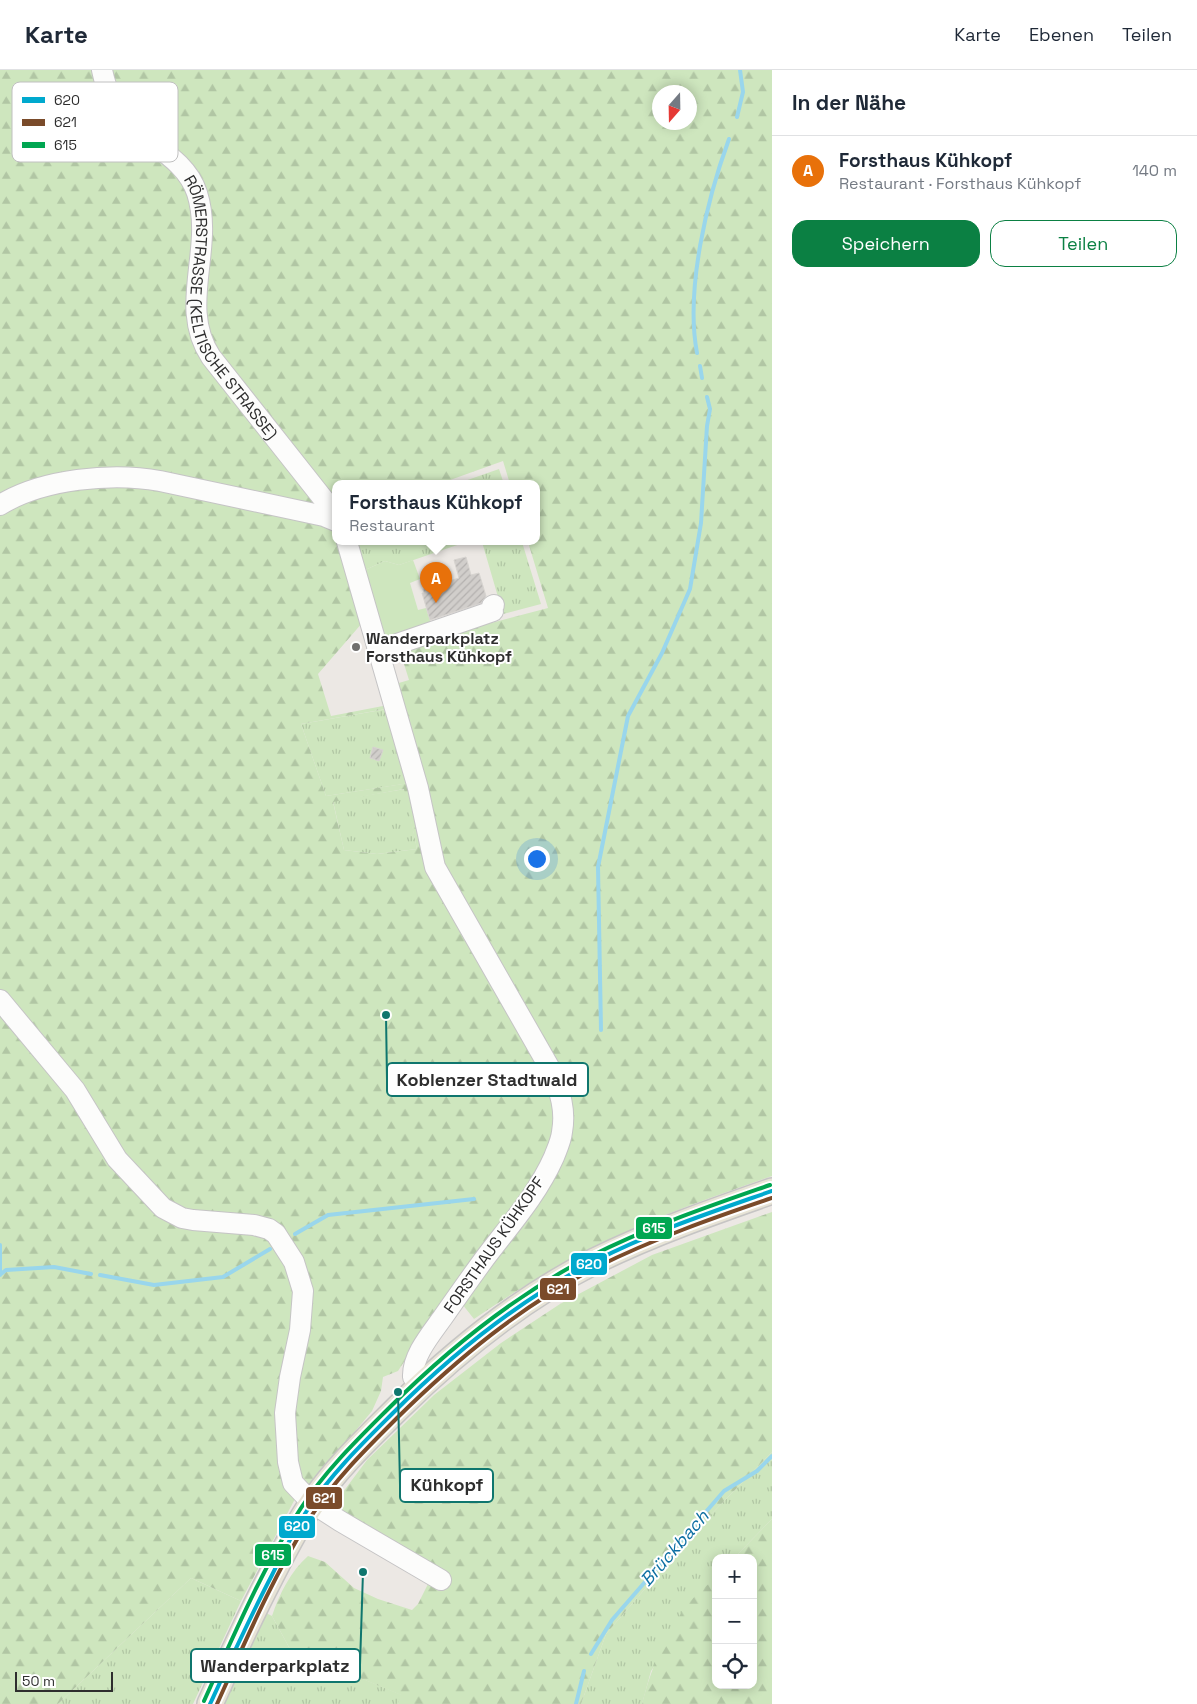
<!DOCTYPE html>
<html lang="de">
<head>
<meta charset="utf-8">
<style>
  :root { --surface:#fff; --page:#f6f6f7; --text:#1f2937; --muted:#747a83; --line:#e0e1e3; --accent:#0b8043 }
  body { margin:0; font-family:"Space Grotesk",sans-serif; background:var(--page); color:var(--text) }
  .controls { position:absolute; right:15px; bottom:15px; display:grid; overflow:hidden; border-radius:10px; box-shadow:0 2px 12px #0003 }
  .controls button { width:45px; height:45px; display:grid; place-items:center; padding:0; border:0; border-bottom:1px solid var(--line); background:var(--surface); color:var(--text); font:25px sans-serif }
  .compass { position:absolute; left:652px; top:15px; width:45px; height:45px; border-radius:50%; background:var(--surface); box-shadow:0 2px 12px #0003; rotate:200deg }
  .scale { position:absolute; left:15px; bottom:12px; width:98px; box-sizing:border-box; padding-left:5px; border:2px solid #2e2e2e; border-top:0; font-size:14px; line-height:18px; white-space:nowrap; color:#2e2e2e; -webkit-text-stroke:4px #fff; paint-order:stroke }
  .you { position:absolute; left:536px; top:788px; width:18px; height:18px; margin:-12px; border:4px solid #fff; border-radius:50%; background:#1a73e8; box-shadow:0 0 0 8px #1a73e833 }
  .badge { display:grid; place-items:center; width:32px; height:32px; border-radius:50%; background:var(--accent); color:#fff; font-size:16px; font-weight:700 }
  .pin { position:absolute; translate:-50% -41px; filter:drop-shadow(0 1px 2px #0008) }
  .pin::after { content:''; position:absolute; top:26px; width:18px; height:15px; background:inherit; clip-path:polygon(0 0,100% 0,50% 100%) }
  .popup { position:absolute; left:332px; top:410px; width:208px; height:65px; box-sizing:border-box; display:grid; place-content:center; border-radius:10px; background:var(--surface); filter:drop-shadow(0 1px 4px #0005); font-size:16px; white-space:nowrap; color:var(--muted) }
  .popup b { font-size:19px; color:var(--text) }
  .popup::after { content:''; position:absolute; left:50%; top:100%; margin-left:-10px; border:10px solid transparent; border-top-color:var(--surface) }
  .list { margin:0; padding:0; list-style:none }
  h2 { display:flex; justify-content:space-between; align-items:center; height:65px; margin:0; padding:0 20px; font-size:21px }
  h2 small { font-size:16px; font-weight:400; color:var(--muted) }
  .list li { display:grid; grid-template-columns:32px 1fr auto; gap:15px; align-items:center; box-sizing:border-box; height:70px; padding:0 20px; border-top:1px solid var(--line) }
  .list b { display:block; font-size:19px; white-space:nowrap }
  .list p { margin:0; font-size:16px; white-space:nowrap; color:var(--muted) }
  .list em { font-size:16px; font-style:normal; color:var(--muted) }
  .actions { display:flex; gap:10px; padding:15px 20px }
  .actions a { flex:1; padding:11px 0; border:1px solid var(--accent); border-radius:15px; text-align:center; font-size:18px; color:var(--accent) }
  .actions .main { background:var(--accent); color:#fff }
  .icon { flex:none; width:28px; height:28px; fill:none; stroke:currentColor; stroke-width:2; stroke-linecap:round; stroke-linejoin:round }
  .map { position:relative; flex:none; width:772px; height:1634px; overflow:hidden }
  header { display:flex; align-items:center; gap:30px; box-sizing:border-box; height:70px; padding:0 25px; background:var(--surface); border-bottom:1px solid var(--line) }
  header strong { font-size:24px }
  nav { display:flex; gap:28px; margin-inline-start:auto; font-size:18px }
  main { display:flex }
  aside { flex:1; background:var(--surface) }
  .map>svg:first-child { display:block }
  .grass { fill:url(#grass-tufts) }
  .forest { fill:url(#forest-firs); fill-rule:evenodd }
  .garden { fill:#cee6be }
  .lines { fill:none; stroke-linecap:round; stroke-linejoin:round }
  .stream { stroke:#99d6ec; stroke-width:4 }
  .building { fill:url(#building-hatch); stroke:#d7d4d0 }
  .minor-casing { stroke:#c5c4c5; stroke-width:22 }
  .major-casing { stroke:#c6c5c4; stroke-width:28 }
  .minor { stroke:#fcfcfb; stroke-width:20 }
  .major { stroke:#e8e4d6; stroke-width:25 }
  .bus-1-casing { stroke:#fff; stroke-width:8 }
  .bus-2-casing { stroke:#fff; stroke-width:8 }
  .bus-3-casing { stroke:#fff; stroke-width:8 }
  .bus-1 { stroke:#00a9ce; stroke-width:4 }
  .bus-2 { stroke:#7a4b2a; stroke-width:4 }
  .bus-3 { stroke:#00a651; stroke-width:4 }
  .poi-dot { fill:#706f6e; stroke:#fff; stroke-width:2 }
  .labels { text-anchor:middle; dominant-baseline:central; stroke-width:4; stroke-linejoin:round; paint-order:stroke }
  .street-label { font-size:16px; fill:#2e2e2e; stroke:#fff }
  .poi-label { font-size:16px; font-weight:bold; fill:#2e2e2e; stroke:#fff; text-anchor:start }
  .water-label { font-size:18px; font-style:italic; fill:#0d6fa3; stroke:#fff }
  .key { fill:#fff; stroke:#c0c0c0; stroke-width:1 }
  .key-label { font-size:14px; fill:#2e2e2e }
  .leader { fill:none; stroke:#0f766e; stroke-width:2 }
  .callout-dot { fill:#0f766e; stroke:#fff; stroke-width:2 }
  .callout { fill:#fff; stroke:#0f766e; stroke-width:2 }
  .callout-label { font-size:18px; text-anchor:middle; font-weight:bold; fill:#2e2e2e }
  .line-badge { stroke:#fff; stroke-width:2 }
  .badge-label { font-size:14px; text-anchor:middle; font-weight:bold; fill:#fff }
</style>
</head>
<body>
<header>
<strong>Karte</strong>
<nav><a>Karte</a><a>Ebenen</a><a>Teilen</a></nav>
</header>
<main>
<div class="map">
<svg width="772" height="1634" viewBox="0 0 772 1634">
  <defs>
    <pattern id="grass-tufts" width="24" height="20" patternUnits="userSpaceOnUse" patternTransform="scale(1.25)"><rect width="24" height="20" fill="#cee6be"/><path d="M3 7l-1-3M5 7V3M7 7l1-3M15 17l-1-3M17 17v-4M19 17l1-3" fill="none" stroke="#b1c6a4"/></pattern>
    <pattern id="forest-firs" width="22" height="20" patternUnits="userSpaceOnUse" patternTransform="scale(1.25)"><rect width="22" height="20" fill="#cee6be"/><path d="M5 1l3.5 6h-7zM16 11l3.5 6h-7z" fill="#b1c6a4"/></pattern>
    <pattern id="building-hatch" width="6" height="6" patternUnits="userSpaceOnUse" patternTransform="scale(1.25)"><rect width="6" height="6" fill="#d1cecb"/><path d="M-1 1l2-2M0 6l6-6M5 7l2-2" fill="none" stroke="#b4b1af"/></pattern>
  </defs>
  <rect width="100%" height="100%" fill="#ece8e4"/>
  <!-- grass -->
  <path class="grass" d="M499,399L504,414H456Z
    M354,472H466L399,495L385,491L365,500Z
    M482,472H522L541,534L503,544Z
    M387,639L410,713L326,726L301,654Z
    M405,719L417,779L377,784L344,780L333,731Z
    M772,1382V1449L734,1488H716V1508L651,1601L642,1634H581L606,1564L695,1461Z
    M191,1508L241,1531L193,1634H58Z
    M264,1542L272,1546L290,1579L402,1625L398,1634H221Z"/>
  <!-- forest -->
  <path class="forest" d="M0,0H772V1106C721,1124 669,1142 619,1165C568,1188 520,1218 474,1249L451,1220L398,1301L383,1307L381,1321L372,1341L308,1418L298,1404V1383H281L282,1414L296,1427L241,1531L191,1508L58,1634H0ZM660,22H690V52H660ZM503,391L510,414H536V472H528L548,538L385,581L351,472H336V443L330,432L336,430V414H439ZM363,552L388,635L331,646L318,604ZM399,578L409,610L392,615L383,583ZM386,639L409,713L326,726L301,654ZM404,719L417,779L377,784L344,780L333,732Z
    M772,1142V1382L695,1461L606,1564L581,1634H398L401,1625L290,1579L272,1546C279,1524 291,1501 308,1486L325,1492L354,1518L378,1529L412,1540L418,1534L430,1510L332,1440L334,1434L367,1390L434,1325L501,1273L560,1234L652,1185Z
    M772,1449V1634H642C652,1595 668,1556 695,1526C701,1519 709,1514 716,1508V1615H753V1488H734Z"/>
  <!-- garden -->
  <path class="garden" d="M413,490L420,509L410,513L418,540L426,538L432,557L386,573L365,500L385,491L399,495Z"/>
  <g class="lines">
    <!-- stream -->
    <path class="stream" d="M737,47L743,22L740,0
      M697,283C685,220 707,129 729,69
      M700,296L702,308
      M601,960L598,797L628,646L662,583L690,519L701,453L707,356L710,339L707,327
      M295,1164L328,1145L474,1129
      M0,1175V1205
      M1,1204L6,1200L54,1197L91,1204
      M100,1205L154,1215L223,1207L270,1179
      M591,1584L612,1550L724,1421L757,1401L772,1386
      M576,1634L584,1601"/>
  </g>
  <!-- building -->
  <path class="building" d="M466,487L471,505L479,503L486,526L481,533L430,550L422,523H424L423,519L459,508L454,490Z
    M373,677L383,680L379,691L370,688Z"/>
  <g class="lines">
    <!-- minor casing -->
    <g class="minor-casing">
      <g id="minor">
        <path id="s1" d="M102,0C106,19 112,36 126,51C149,75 186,89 197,123C215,179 177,236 211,287L325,431L334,449"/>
        <path d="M0,435C42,409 112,402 160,411L324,446L336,451"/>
        <path d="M347,472L418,718L435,797L552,1002C560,1022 566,1040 562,1062C561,1071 557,1079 554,1087C537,1125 510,1155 485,1188C471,1207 457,1227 443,1247C431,1264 412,1286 413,1307L421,1316"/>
        <path d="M377,581L493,541L492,536L494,535"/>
        <path d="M0,930L75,1020L117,1089L163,1138L182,1148L193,1150L254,1155L269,1159L276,1164L294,1192L303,1221L300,1260L290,1307L285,1343L288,1392L293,1413L312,1433L340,1451L441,1510"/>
      </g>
    </g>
    <!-- major casing -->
    <g class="major-casing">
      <path id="major" d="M210,1634C229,1592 248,1550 270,1508C283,1483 296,1456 313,1432C337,1397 368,1368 398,1338C456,1281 521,1228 595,1191C652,1163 712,1142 772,1121"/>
    </g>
    <!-- minor -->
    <use href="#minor" class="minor"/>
    <!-- major -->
    <use href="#major" class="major"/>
    <!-- bus-1 casing -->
    <g class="bus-1-casing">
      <path id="bus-1" d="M210,1634C230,1591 250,1547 272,1505C283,1483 294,1460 308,1439C332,1403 362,1374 392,1344C452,1284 519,1230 595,1191C651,1162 712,1142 772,1121"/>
    </g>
    <!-- bus-2 casing -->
    <g class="bus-2-casing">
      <path id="bus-2" d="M217,1634C245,1572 275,1502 312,1445C336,1408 367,1378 397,1348C457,1289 522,1235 597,1197C653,1169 713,1148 772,1128"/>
    </g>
    <!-- bus-3 casing -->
    <g class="bus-3-casing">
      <path id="bus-3" d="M204,1631C233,1567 263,1497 301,1438C325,1401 357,1370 388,1339C448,1279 515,1225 591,1186C648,1157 710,1136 770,1115"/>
    </g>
    <!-- bus-1 -->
    <use href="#bus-1" class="bus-1"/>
    <!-- bus-2 -->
    <use href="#bus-2" class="bus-2"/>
    <!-- bus-3 -->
    <use href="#bus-3" class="bus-3"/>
  </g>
  <!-- markers -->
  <circle class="poi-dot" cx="356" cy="577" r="5"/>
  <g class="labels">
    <!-- street labels -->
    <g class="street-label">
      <text stroke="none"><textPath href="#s1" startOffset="285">RÖMERSTRASSE (KELTISCHE STRASSE)</textPath></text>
      <text transform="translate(494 1175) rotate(-55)">FORSTHAUS KÜHKOPF</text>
    </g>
    <!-- poi labels -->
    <g class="poi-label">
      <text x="366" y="568">Wanderparkplatz<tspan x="366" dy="18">Forsthaus Kühkopf</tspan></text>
    </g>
    <!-- water labels -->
    <g class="water-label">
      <text transform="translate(674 1478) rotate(-49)">Brückbach</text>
    </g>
  </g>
  <!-- legend -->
  <rect x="12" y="12" width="166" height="80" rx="8" class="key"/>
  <rect x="22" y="27" width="23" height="6" fill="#00a9ce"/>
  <rect x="22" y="49" width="23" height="7" fill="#7a4b2a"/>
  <rect x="22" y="72" width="23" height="6" fill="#00a651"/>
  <g class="key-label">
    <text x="54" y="35">620</text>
    <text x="54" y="57">621</text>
    <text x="54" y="80">615</text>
  </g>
  <!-- callouts -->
  <path class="leader" d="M386 945L387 1010M398 1322L400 1415M363 1502L360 1595"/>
  <g class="callout-dot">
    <circle cx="386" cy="945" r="5"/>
    <circle cx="398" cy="1322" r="5"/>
    <circle cx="363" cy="1502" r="5"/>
  </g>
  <g class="callout">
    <rect x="387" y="993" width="201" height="33" rx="5"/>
    <rect x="400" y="1399" width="93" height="33" rx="5"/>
    <rect x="191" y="1579" width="169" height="33" rx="5"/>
  </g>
  <g class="callout-label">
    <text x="487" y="1016">Koblenzer Stadtwald</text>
    <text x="447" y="1421">Kühkopf</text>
    <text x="275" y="1602">Wanderparkplatz</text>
  </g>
  <g class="line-badge">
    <rect x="635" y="1146" width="38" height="24" rx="5" fill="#00a651"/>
    <rect x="570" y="1182" width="38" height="24" rx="5" fill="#00a9ce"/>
    <rect x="539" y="1207" width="38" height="24" rx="5" fill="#7a4b2a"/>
    <rect x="305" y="1416" width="38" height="24" rx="5" fill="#7a4b2a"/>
    <rect x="278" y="1445" width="38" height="24" rx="5" fill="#00a9ce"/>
    <rect x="254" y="1473" width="38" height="24" rx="5" fill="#00a651"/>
  </g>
  <g class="badge-label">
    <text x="654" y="1163">615</text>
    <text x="589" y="1199">620</text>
    <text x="558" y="1224">621</text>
    <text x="324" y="1433">621</text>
    <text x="297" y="1461">620</text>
    <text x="273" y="1490">615</text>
  </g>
</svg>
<div class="controls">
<button>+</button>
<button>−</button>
<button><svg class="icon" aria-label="locate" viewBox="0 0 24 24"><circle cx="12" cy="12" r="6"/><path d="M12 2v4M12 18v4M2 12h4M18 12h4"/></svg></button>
</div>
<svg class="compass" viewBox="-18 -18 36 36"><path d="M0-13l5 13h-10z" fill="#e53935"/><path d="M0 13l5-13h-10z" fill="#747a83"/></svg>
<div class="scale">50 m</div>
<div class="you"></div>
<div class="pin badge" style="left:436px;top:533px;background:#e8710a">A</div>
<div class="popup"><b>Forsthaus Kühkopf</b>Restaurant</div>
</div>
<aside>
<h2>In der Nähe<small></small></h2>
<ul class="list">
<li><span class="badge" style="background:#e8710a">A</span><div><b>Forsthaus Kühkopf</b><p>Restaurant · Forsthaus Kühkopf</p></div><em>140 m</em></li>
</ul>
<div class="actions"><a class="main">Speichern</a><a>Teilen</a></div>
</aside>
</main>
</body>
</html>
